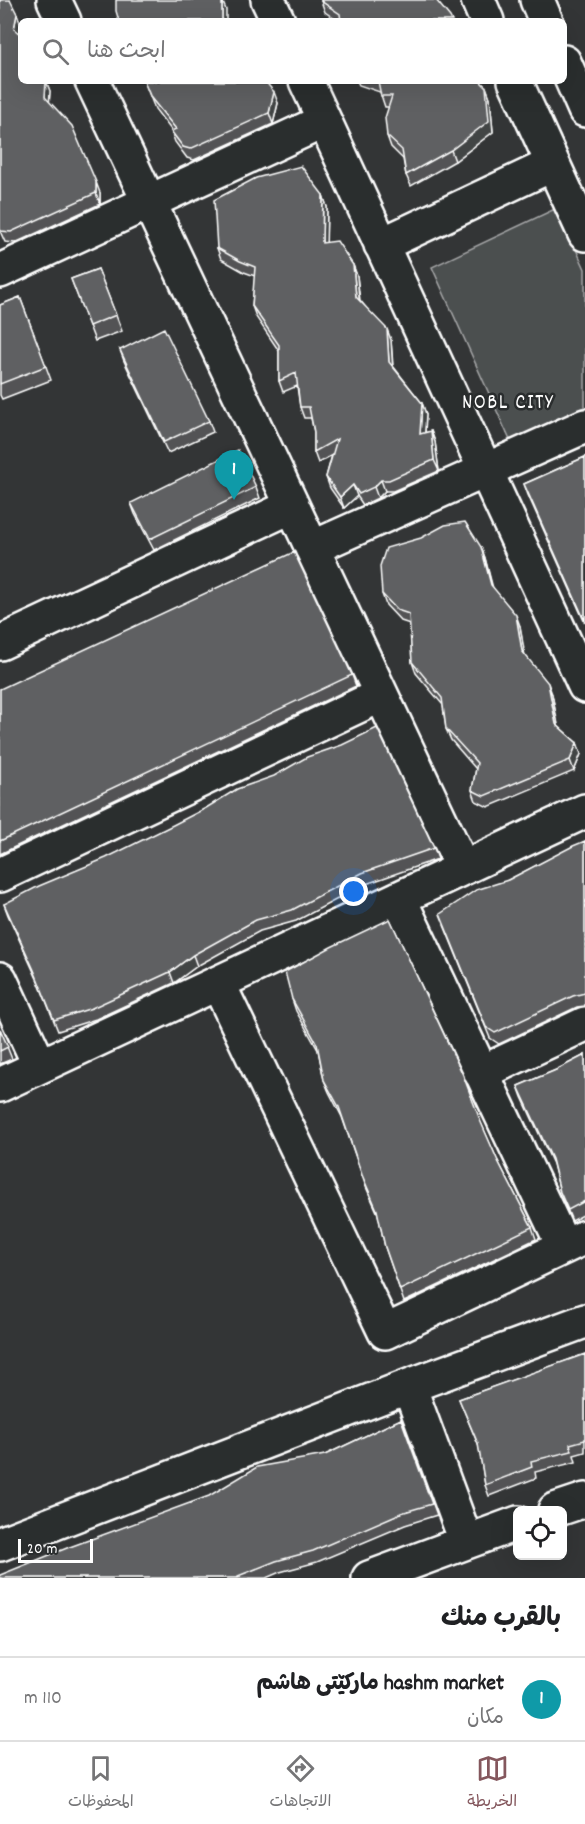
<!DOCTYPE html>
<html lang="ar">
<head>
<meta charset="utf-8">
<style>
  :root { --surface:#fff; --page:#f2f2f2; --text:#202124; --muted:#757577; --line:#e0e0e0; --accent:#84575d }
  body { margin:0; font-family:Dekko,"Playpen Sans Arabic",sans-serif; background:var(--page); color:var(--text); direction:rtl }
  .controls { position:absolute; right:18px; bottom:18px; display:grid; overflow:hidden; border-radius:9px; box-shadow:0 6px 24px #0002 }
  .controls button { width:54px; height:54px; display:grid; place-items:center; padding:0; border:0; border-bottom:2px solid var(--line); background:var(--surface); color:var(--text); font:30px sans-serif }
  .scale { position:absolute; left:18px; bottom:15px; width:75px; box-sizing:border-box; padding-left:6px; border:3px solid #fff; border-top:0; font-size:16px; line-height:21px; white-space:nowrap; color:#fff; -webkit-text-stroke:4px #2a2d2e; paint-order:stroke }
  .you { position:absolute; left:354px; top:892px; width:21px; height:21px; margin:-15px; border:4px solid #fff; border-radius:50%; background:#1a73e8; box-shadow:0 0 0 9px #1a73e833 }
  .badge { display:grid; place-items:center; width:39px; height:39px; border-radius:50%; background:var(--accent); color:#fff; font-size:20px; font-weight:700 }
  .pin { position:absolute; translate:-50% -50px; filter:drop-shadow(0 2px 3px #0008) }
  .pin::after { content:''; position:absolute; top:32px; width:21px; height:18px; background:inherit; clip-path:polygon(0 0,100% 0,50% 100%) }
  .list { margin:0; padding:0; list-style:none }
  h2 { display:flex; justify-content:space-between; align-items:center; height:78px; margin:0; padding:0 24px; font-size:26px }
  h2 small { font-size:20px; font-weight:400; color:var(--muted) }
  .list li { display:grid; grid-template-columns:39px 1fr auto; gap:18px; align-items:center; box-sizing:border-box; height:84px; padding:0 24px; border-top:2px solid var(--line) }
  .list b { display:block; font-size:22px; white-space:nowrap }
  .list p { margin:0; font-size:20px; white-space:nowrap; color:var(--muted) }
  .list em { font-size:20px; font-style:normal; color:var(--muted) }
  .icon { flex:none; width:33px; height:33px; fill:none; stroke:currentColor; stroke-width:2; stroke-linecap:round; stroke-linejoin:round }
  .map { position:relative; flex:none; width:585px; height:1578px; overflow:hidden; direction:ltr }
  .search { position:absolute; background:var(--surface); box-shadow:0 6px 24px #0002; left:18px; right:18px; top:18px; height:66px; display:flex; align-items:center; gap:15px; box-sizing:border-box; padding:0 21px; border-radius:9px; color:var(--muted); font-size:22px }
  .sheet { height:162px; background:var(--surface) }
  nav { display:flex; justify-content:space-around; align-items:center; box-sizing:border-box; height:84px; border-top:2px solid var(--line); background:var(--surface); font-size:16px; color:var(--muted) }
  nav a { display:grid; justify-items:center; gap:3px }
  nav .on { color:var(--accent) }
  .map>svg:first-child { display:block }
  .green { fill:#4c4f50; stroke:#a6a7a8; stroke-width:1.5 }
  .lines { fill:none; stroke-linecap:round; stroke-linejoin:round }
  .minor-casing { stroke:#fff; stroke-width:38 }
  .minor { stroke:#2a2d2e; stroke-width:33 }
  .wall { fill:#525354; stroke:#fff; stroke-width:1.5 }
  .shaded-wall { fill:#424445; stroke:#fff; stroke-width:1.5 }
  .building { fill:#5f6162; stroke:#fff; stroke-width:1.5 }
  .labels { text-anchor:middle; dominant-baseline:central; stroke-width:5; stroke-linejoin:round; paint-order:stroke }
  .neighbourhood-label { font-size:21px; letter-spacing:1.5px; fill:#fff; stroke:#2a2d2e }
</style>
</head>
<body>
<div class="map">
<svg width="585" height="1578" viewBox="0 0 585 1578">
  <rect width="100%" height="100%" fill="#333536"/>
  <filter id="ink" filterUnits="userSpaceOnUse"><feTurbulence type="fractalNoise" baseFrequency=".0167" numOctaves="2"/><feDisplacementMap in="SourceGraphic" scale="12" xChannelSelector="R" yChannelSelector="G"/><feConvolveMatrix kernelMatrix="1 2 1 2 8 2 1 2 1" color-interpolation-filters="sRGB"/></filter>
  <g filter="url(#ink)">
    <!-- green -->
    <path class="green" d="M557,208L585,269V416L514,449L432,267Z"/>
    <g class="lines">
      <!-- minor casing -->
      <g class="minor-casing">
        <path id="minor" d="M54,0L64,21
          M268,0L278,21
          M478,0L487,21
          M537,0L546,21
          M564,62L585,110
          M92,81L463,868
          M306,81L585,686
          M515,81L585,234
          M381,245L553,164
          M0,271L324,121
          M312,548L585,426
          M0,643L292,506
          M0,875L381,695
          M399,898L564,1247
          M0,979L40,1066
          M218,983L385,1332L585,1237
          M481,1073L585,1024
          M0,1085L585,811
          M409,1386L466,1541
          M555,1510L585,1500
          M0,1544L409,1386L585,1321
          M369,1578L518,1523"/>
      </g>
      <!-- minor -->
      <use href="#minor" class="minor"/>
    </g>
    <!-- wall -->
    <path class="wall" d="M0,0L17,14L21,25L19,34L21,81H46L50,91L49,102L100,193V204L15,243L5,242L0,231Z
      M321,1L452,21H338L325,12Z
      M144,81L278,103L273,124L194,160L187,158L175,142L171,131H172L155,109Z
      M357,81H480L486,87L490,98L493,132L455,161L411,186L406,175L403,159L391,147L387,136L389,107H385L380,92L359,85Z
      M323,195L327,207L326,242L353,265L357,276L360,300L391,340L393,366L422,403L426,414L425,433L431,431L435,442L439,471L393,491H385L378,498L363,505L357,496L344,508L330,488L326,477L332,455L318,463L314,452V432L311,418H304L300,407L297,386L283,392L279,381V351L256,317L252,306L255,276L244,272L221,259L217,248Z
      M98,269L122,331L95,341L71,279Z
      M20,297L51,380L2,399L0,395V305Z
      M120,350L209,421L213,432L168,453L124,361Z
      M585,457V623L528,495L524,484Z
      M256,487L260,498L154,550L135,514L131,503Z
      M481,547L485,558L492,587L520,626L524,654L552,694L558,726L577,743L581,754L574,771L488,807L476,801L472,790L476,769L451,740L446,729L443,705L416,673L412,662L410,624L401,621L386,605L382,594Z
      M352,675L356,686L0,854V689Z
      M585,841V1006L577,1007L499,1044L490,1038L444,925L508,880Z
      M434,848L438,859L366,884L296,921L260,931L197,966L174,983L96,1019L58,1031L38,981L8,915L4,904Z
      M292,999L480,1121L497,1159L532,1227L536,1239L404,1302L385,1247L378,1214L366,1187L342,1117L329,1092L324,1080L318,1050L296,1011Z
      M0,1029L12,1059L0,1064Z
      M585,1055V1214L572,1221L560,1192L553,1164L522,1097L518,1086L556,1070Z
      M585,1354V1452L574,1455L576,1462L535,1472L536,1478L489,1496L485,1485L479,1447L459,1399Z
      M401,1419L437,1515L405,1525L317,1562L280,1572L266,1578H0L325,1455Z"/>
    <!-- shaded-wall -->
    <path class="shaded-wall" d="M222,0L226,10V21H222Z
      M17,14L21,25L18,40L14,29Z
      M46,81L50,91L49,108L45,97Z
      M486,87L490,98L493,132L455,161L451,150Z
      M274,92L278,103L273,124L269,113Z
      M96,182L100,193V204L96,193Z
      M323,195L327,207L326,254L322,243Z
      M353,265L357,276L360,308L356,297Z
      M387,329L391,340L393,373L389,362Z
      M422,403L426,414L424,445L420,434Z
      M431,431L435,442L439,471L434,460Z
      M381,480L385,491L378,498L374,487Z
      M353,485L357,496L344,508L340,497Z
      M481,547L485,558L495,596L491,585Z
      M516,615L520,626L526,662L522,651Z
      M548,683L552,694L560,735L556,724Z
      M577,743L581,754L574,771L570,760Z
      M193,955L197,966L174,983L170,972Z"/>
    <!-- building -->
    <path class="building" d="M0,0H10L17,14L14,29L21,35V81H46L45,97L72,126L96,182V193L11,232L1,231L0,229Z
      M116,0H222V21H119L116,11Z
      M321,0H436L450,17L452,21H341L340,14L321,1Z
      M144,81H265L274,92L269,113L190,149L183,147L171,131L176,129L151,98Z
      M376,81H480L486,87L489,121L451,150L406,175L402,150L387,136L385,118L392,96H381L378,81Z
      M301,166L323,195L322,243L337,241L353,265L356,297L387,329L389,362L422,403L420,434L431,431L434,460L389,480H381L374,487L359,494L353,485L340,497L326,477L337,439L314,452V432L309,407H300L296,373L279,381V345L252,306L255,267L240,261L217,248L214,200L256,178Z
      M98,269L116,315L89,326L71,279Z
      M20,297L46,366L0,384V305Z
      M164,328L209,421L164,442L120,350Z
      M238,450L256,487L150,539L131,503Z
      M585,457V621L524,484Z
      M465,522L481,547L491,585L516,615L522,651L548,683L556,724L577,743L570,760L484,796L472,790L477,763L446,729L442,698L412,662L409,614L397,610L382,594L380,566L386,548L421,538L445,525Z
      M294,552L352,675L0,841V689Z
      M377,728L434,848L362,873L292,910L256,920L193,955L170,972L92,1008L54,1020L34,970L4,904L39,886L106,858L173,825L206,808L237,789L274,776L307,757L342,745Z
      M585,841V993L573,996L495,1033L486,1027L440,914L476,890L508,880L573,846Z
      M390,919L463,1075L480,1120L497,1159L532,1227L400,1290L385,1247L377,1210L362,1175L339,1107L324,1080L317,1044L292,999L285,972L331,947Z
      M0,1029L8,1047L0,1051Z
      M585,1055V1201L568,1210L560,1192L552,1159L518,1086L556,1070Z
      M585,1354V1440L570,1444L572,1451L531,1461L532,1467L485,1485L478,1444L459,1399Z
      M401,1419L432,1504L401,1513L313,1551L276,1561L238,1576V1578H0V1575L67,1548L209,1496L257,1467L325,1455Z"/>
  </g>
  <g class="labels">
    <!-- neighbourhood labels -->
    <g class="neighbourhood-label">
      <text x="508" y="404">NOBL CITY</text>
    </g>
  </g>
</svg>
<div class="controls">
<button><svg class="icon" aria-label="locate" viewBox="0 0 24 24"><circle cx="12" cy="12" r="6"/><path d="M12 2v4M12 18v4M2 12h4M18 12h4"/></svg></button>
</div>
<div class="scale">20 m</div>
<div class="you"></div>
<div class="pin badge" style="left:234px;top:500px;background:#0f9aa8">1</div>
<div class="search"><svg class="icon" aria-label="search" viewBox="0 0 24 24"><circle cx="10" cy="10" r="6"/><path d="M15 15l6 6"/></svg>ابحث هنا</div>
</div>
<section class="sheet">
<h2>بالقرب منك<small></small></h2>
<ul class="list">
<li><span class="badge" style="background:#0f9aa8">1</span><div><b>hashm market مارکێتی هاشم</b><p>مكان</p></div><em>110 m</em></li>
</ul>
</section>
<nav>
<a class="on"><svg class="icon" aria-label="map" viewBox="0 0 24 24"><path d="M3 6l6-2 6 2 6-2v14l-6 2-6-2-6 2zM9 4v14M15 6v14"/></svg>الخريطة</a>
<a><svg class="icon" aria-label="directions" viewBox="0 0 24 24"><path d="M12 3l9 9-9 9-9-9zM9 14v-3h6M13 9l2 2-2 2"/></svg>الاتجاهات</a>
<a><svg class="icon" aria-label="saved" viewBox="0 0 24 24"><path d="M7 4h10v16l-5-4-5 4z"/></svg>المحفوظات</a>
</nav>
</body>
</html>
